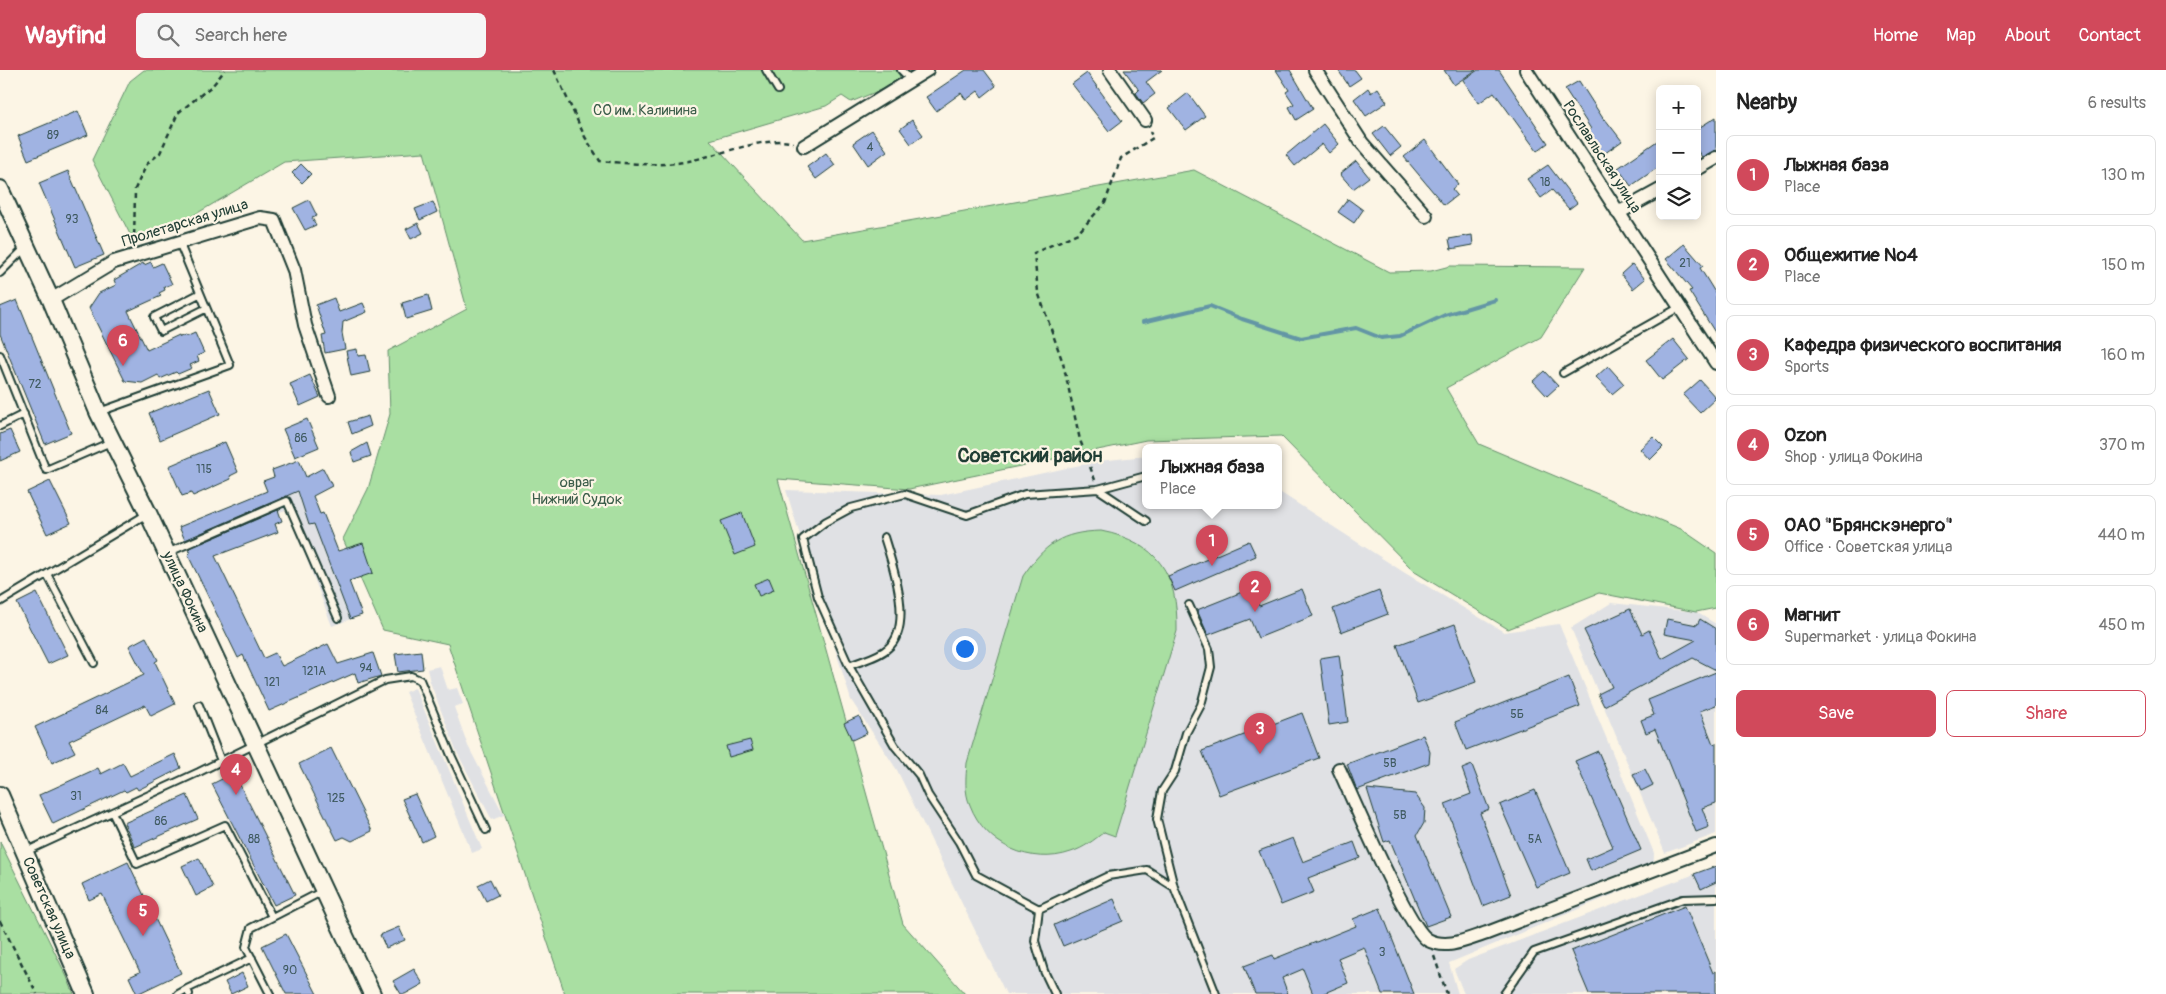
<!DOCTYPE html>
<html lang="en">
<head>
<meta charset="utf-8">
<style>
  :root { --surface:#fff; --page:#f6f6f6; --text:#222; --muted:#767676; --line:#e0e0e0; --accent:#d1495b }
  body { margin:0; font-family:Pangolin,sans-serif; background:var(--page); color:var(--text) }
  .controls { position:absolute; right:15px; top:15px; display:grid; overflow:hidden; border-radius:8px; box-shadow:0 2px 12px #0003 }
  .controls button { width:45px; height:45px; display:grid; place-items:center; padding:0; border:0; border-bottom:1px solid var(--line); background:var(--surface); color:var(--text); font:25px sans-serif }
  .you { position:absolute; left:964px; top:578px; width:18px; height:18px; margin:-12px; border:4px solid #fff; border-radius:50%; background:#1a73e8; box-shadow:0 0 0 8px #1a73e833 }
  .badge { display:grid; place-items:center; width:32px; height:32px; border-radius:50%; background:var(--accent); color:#fff; font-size:16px; font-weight:700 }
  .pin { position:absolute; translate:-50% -41px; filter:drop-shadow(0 1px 2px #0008) }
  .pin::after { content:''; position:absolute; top:26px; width:18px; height:15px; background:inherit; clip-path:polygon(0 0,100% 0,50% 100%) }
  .popup { position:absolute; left:1142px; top:374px; width:140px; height:65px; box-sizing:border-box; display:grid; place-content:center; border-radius:8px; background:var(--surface); filter:drop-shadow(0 1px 4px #0005); font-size:16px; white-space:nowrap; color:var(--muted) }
  .popup b { font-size:19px; color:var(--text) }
  .popup::after { content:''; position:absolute; left:50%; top:100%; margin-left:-10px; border:10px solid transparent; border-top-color:var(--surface) }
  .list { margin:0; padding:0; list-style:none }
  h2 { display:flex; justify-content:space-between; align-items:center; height:65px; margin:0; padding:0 20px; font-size:21px }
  h2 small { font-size:16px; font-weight:400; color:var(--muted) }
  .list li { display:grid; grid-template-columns:32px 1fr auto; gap:15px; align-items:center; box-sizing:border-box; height:80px; margin:0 10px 10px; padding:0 10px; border:1px solid var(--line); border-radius:8px }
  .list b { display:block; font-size:19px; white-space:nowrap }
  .list p { margin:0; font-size:16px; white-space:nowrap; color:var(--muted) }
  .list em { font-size:16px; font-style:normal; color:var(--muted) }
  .actions { display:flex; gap:10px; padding:15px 20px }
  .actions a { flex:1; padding:11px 0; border:1px solid var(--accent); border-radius:8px; text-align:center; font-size:18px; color:var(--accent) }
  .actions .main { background:var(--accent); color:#fff }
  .icon { flex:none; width:28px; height:28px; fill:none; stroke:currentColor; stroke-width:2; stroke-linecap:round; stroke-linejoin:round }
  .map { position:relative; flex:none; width:1716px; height:924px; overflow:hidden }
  header { display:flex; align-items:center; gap:30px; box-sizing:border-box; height:70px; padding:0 25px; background:var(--accent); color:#fff }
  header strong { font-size:24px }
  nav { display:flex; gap:28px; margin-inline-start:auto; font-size:18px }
  .search { width:350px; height:45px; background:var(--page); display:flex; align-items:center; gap:12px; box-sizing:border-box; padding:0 18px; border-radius:8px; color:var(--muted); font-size:19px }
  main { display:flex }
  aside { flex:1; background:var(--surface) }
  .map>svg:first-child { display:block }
  .built { fill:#e0e1e4 }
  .green { fill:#a9dfa2; stroke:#648e6b }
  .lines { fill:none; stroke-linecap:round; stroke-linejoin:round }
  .stream { stroke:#6396a5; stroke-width:4 }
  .building { fill:#a0b3e2; stroke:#1f3d34 }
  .service-casing { stroke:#1f3d34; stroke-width:10 }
  .minor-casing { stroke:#1f3d34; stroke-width:16 }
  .secondary-casing { stroke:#1f3d34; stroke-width:20 }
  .path { stroke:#1f3d34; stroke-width:2.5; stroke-dasharray:5 4; stroke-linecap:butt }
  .service { stroke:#fcf5e5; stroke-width:6 }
  .minor { stroke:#fcf5e5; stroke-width:12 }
  .secondary { stroke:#fcf5e5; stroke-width:16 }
  .labels { text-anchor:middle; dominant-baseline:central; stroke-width:4.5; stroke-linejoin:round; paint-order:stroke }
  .number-label { font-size:12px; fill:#3f5a60 }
  .park-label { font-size:15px; fill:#3b5d4a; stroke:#fcf5e5 }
  .street-label { font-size:15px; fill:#1f3d34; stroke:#fcf5e5 }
  .district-label { font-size:20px; font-weight:bold; fill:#1f3d34; stroke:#fcf5e5 }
</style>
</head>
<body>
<header>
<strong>Wayfind</strong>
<div class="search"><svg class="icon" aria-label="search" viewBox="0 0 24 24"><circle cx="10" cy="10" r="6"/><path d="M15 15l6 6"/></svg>Search here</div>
<nav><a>Home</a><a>Map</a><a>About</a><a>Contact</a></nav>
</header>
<main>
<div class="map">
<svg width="1716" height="924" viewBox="0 0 1716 924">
  <rect width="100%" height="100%" fill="#fcf5e5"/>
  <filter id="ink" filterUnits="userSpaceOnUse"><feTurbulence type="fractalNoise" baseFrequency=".02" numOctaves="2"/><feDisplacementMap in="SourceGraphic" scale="10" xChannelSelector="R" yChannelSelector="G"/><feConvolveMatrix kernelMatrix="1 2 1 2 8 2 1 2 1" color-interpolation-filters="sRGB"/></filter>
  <g filter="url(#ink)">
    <!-- built -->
    <path class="built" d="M1146,386V435H1278V421L1405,503L1504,562L1559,554L1654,783L1653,808L1449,893L1458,924H1006L897,700L851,630L786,420L941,425L1099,391Z
      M289,394L293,405L320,444L323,443L362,545L332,556L288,439L238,458L239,462L188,480L179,457L267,421L263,411L274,407L272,400Z
      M1611,533L1696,542L1716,554V764L1665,783L1571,558Z
      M440,596L448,620L457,618L463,634L454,637L468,676L504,745L492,750L457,682L430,612L427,599Z
      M415,618L482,779L472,783L405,622Z
      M1716,796V924H1464L1454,899L1468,890Z"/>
    <!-- green -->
    <path class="green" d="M144,0H899L900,12L851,32L842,26L826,36L710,70L802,170L1194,100L1389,202L1431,201L1450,196L1585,197L1541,267L1446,318L1479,374L1681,459L1716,483V538L1696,542L1599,523L1508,559L1415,502L1281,366L1146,370L909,419L778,409L903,854L965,924H565L448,574L383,560L343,469L368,419L390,344L388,281L467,239L424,82L284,92L189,148L134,172L92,90L130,11Z
      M1101,461C1158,472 1178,504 1177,561L1115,766L1104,762C1094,770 1084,778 1071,782C1031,796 985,775 970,735C964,722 966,707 967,693L1023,506C1045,474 1061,462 1101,461Z
      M0,772L67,907L74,924H0Z"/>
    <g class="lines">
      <!-- stream -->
      <path class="stream" d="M1143,252L1210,236L1242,249L1301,268L1356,258L1381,268L1400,266L1445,245L1495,230"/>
    </g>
    <!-- building -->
    <path class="building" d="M966,0H984L996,16L982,27L978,21L966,30L961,23L936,41L926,27Z
      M1124,0H1162L1146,12L1155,24L1143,33L1136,23L1139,20Z
      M1276,0H1290L1313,39L1296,50L1289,37L1294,34L1286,22L1289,20Z
      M1338,0H1355L1361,8L1349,16Z
      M1444,0H1476L1454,15Z
      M1478,0H1499L1548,73L1537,81L1494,22L1479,33L1463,10Z
      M1087,3L1122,51L1109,61L1072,14Z
      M1579,11L1604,50L1605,49L1622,71L1601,86L1585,63L1591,59L1565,19Z
      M1368,18L1371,23L1378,18L1387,32L1366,46L1354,29Z
      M1188,23L1205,46L1186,60L1169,38Z
      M78,41L88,65L28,90L18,66Z
      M1716,47V80L1702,87L1697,80V59Z
      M912,50L923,65L911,74L900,59Z
      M1323,54L1339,74L1329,83L1322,74L1295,96L1286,85Z
      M1384,56L1401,77L1390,86L1373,64Z
      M872,60L887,81L868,95L853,73Z
      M1660,69V96L1631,116L1618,98Z
      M1425,70L1458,114L1452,119L1457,125L1444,135L1404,87Z
      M826,83L835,95L816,109L807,97Z
      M1356,91L1369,107L1353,119L1340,104Z
      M301,94L311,104L302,113L292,103Z
      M1548,95L1577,133L1569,139L1552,120L1541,128L1527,109Z
      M68,101L104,185L75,197L39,113Z
      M1348,129L1363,140L1354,153L1338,142Z
      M309,130L317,146L312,148L316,155L305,160L293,138Z
      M433,132L437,142L420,150L415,139Z
      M418,153L423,163L411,169L406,159Z
      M1472,165L1473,175L1451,179L1449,169Z
      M1684,174L1703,196L1700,198L1716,224V264L1689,221L1692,220L1666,189Z
      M151,192L153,197L162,193L172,214L164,217L165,220L159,223L161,226L128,241L147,280L179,265L180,267L185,265L186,267L195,263L204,283L197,286L199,291L190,295L192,298L178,304L176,302L160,309L158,305L142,313L125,311L89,238L99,223L116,215L114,210L143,193L144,195Z
      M1632,194L1645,209L1633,219L1621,204Z
      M428,225L432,241L406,249L402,233Z
      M334,228L339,242L363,233L367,242L343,252L342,263L345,279L325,283L322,266L326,265L316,235Z
      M17,230L71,363L45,374L0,264V237Z
      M1673,269L1689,289L1662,310L1646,290Z
      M357,279L358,286L366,285L370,302L351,306L346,281Z
      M1608,296L1624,314L1612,324L1596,307Z
      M1544,301L1558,316L1547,326L1533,311Z
      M310,305L320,327L300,336L290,314Z
      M1700,310L1716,328L1700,343L1683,325Z
      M209,319L220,344L160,370L149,343Z
      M368,346L371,356L352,364L348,352Z
      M307,349L319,377L295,387L283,359Z
      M10,360L20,382L0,391V364Z
      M1653,367L1663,377L1650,390L1640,379Z
      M225,372L238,402L230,406L231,409L193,426L191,423L182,426L169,396Z
      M367,373L371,386L354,392L351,382Z
      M299,390L306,407L323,398L332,416L313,426L320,444L323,443L338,481L363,473L373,503L349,511L362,545L350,549L314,454L309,455L298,421L185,470L179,457L267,421L263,411L274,407L272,400Z
      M50,411L71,453L47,464L27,422Z
      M278,440L282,451L275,454L278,462L215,486L264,588L275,583L282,596L328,574L338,594L373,583L381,606L358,613L355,603L269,641L243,585L238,588L188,485L190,483L188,479Z
      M742,443L755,477L735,485L721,451Z
      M1249,471L1256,486L1175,521L1168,506Z
      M769,508L774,520L759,526L754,514Z
      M1252,518L1259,536L1302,519L1313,546L1258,568L1250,549L1208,565L1197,540Z
      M1379,521L1388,544L1341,562L1333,539Z
      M37,523L68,585L48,594L17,533Z
      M1630,539L1642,564L1649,560L1662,589L1696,570L1664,564L1667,549L1697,555L1700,549L1716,559V600L1693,588L1604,636L1598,624L1612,617L1584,560Z
      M1455,554L1476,612L1418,633L1397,575Z
      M146,567L158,590L155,592L175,634L151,646L145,635L69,671L75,682L52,693L35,657L144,605L129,576Z
      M421,581L423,599L398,602L395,584Z
      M1339,585L1348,652L1329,655L1320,588Z
      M1716,602V635L1700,641L1713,674L1716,673V733L1702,738L1709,757L1696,762L1655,659L1646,663L1641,650L1654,645L1648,630Z
      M1569,607L1580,636L1466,680L1455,652Z
      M1302,643L1319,688L1219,725L1202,681Z
      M859,646L867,663L852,670L844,653Z
      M1423,665L1430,682L1429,693L1357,720L1347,694Z
      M750,670L753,680L729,687L726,676Z
      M331,678L372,761L352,771L344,767L337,770L299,694Z
      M1598,681L1641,780L1591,801L1586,789L1613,777L1575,691Z
      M175,684L181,698L138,720L136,717L126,722L124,720L53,754L39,725L98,698L101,704L123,693L130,706Z
      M1472,695L1489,739L1480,743L1511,825L1483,836L1445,734L1471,724L1462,699Z
      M1645,699L1653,715L1641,721L1633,704Z
      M234,703L295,825L274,835L212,714Z
      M1367,719L1415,724L1425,738L1424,753L1417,765L1451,847L1426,856L1390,770L1384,772Z
      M1535,720L1570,803L1536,817L1500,735Z
      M415,724L434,766L422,772L402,729Z
      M187,725L198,749L135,777L124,753Z
      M1293,768L1303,792L1354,772L1360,788L1308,808L1314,822L1281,835L1259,781Z
      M199,788L213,817L196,826L182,796Z
      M128,792L181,903L137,924L129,907L140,902L102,824L89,830L82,814Z
      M1716,796V812L1701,819L1694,804Z
      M490,809L498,825L486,831L478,815Z
      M1114,829L1123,851L1063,876L1054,855Z
      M1685,836L1713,903L1716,901V924H1589L1571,881Z
      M1380,838L1414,924H1382L1364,877L1338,888L1348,913L1322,924H1313L1303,899L1282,908L1288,924H1255L1244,896L1273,885L1274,889L1356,856L1353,849Z
      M399,857L405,870L386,878L380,865Z
      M286,864L317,924H286L262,876Z
      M414,899L423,914L405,924H401L393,911Z
      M242,903L248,916L231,924L225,912Z"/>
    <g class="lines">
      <!-- service casing -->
      <g class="service-casing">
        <path id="service" d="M766,0L778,20
          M901,0L911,10
          M0,203L25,178
          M199,224L154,247L161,261L205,239
          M0,285L46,400L111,372
          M1563,303L1680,237
          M99,342L230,295L179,172
          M0,356L24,344
          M1098,419L1146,451
          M884,467C893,496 914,556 888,578C879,587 860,591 849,596L895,676L919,705L928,725L959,772L976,805L1039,839
          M167,483L287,431L338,548
          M47,504L94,593
          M0,532L147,444
          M849,596L818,527L803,469L825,452L851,438L905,424L967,445L1025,424L1098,419L1146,406
          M199,635L221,691
          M112,742L137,794L225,755L272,847
          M25,782L199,702L385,610L411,606L420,610L451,685L486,760
          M1174,817L1157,749L1162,721L1175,701L1186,663L1201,635L1211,597L1209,579L1189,535
          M187,919L252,888
          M178,924L187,919L189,924
          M270,924L246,877L251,858L323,821
          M1055,924L1044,901L1035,871L1039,839L1108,806L1147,800L1174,817L1216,924
          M1504,924L1534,882L1683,829L1716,828"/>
      </g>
      <!-- minor casing -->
      <g class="minor-casing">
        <path id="minor" d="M1110,0L1145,50
          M1315,0L1362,73L1426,146
          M1526,0L1716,293
          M804,76L927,0
          M1697,99L1716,88
          M1618,143L1660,120
          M51,230L114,192L260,148L274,150L294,200L305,255L329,326
          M1339,699C1352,727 1408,859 1428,870C1447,880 1468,869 1487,863L1716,776"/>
      </g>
      <!-- secondary casing -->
      <g class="secondary-casing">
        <path id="secondary" d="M0,119L51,230L98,342L148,443L372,924
          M0,725L86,924"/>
      </g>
      <!-- path -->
      <path class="path" d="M554,0L585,67L600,91C625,93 652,96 677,93C707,90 767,64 793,73
        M134,174L135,119L147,94L160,83L178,43L213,15L225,0
        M1095,410L1080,370L1063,293L1038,222L1034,183L1078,163L1105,133L1121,88L1153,68L1150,62
        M0,851L37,924
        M1434,886L1447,924"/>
      <!-- service -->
      <use href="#service" class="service"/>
      <!-- minor -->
      <use href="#minor" class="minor"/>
      <!-- secondary -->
      <use href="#secondary" class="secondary"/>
    </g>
  </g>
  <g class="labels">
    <!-- number labels -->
    <g class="number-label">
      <text x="53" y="65">89</text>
      <text x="870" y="77">4</text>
      <text x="1545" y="112">18</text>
      <text x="72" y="149">93</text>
      <text x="1685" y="193">21</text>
      <text x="35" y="314">72</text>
      <text x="301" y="368">86</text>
      <text x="204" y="399">115</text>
      <text x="366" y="598">94</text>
      <text x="314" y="601">121А</text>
      <text x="272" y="612">121</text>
      <text x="102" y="640">84</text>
      <text x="1517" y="644">5Б</text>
      <text x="1390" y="693">5В</text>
      <text x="76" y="726">31</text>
      <text x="336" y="728">125</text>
      <text x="1400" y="745">5В</text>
      <text x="161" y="751">86</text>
      <text x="254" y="769">88</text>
      <text x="1535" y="769">5А</text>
      <text x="1382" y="882">3</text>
      <text x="290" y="900">90</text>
    </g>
    <!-- park labels -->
    <g class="park-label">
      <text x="645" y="40">СО им. Калинина</text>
      <text x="577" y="412">овраг<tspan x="577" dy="17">Нижний Судок</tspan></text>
    </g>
    <!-- street labels -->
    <g class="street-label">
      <text transform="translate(1602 87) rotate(57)">Рославльская улица</text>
      <text transform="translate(185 153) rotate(-17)">Пролетарская улица</text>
      <text transform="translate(185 522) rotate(65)">улица Фокина</text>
      <text transform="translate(49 838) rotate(66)">Советская улица</text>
    </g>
    <!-- district labels -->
    <g class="district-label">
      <text x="1030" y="385">Советский район</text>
    </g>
  </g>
</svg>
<div class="controls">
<button>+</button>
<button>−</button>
<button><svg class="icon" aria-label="layers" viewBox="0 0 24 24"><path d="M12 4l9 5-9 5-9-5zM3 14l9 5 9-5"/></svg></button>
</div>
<div class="you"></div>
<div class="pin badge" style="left:1212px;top:496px">1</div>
<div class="popup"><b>Лыжная база</b>Place</div>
<div class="pin badge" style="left:1255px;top:542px">2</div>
<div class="pin badge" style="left:1260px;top:684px">3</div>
<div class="pin badge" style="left:236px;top:725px">4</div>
<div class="pin badge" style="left:143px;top:866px">5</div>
<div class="pin badge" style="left:123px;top:296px">6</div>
</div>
<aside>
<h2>Nearby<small>6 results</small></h2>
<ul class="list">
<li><span class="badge">1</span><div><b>Лыжная база</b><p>Place</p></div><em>130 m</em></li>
<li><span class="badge">2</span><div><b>Общежитие №4</b><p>Place</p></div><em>150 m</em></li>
<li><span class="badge">3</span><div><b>Кафедра физического воспитания</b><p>Sports</p></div><em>160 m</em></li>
<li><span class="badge">4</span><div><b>Ozon</b><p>Shop · улица Фокина</p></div><em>370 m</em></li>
<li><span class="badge">5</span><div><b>ОАО &quot;Брянскэнерго&quot;</b><p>Office · Советская улица</p></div><em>440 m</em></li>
<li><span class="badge">6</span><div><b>Магнит</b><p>Supermarket · улица Фокина</p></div><em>450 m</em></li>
</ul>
<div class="actions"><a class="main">Save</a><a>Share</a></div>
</aside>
</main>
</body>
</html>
